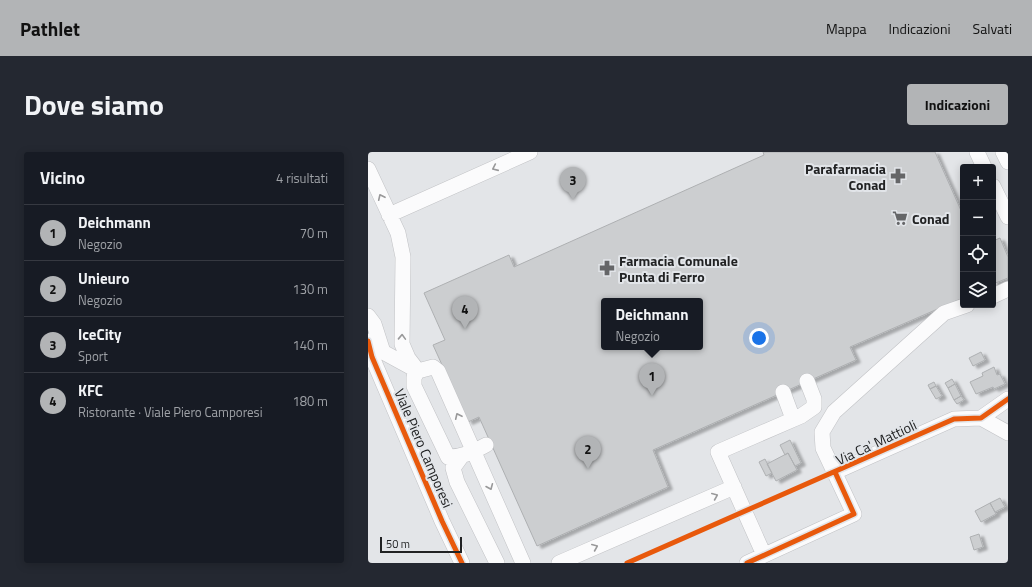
<!DOCTYPE html>
<html lang="it">
<head>
<meta charset="utf-8">
<style>
  :root { --surface:#171b24; --page:#242831; --text:#f1f3f6; --muted:#9ea1a6; --line:#363941; --accent:#b2b4b6 }
  body { margin:0; font-family:"Titillium Web",sans-serif; background:var(--page); color:var(--text) }
  .controls { position:absolute; right:12px; top:12px; display:grid; overflow:hidden; border-radius:4px; box-shadow:0 2px 10px #0003 }
  .controls button { width:36px; height:36px; display:grid; place-items:center; padding:0; border:0; border-bottom:1px solid var(--line); background:var(--surface); color:var(--text); font:20px sans-serif }
  .scale { position:absolute; left:12px; bottom:10px; width:82px; box-sizing:border-box; padding-left:4px; border:2px solid #212223; border-top:0; font-size:11px; line-height:14px; white-space:nowrap; color:#212223; -webkit-text-stroke:3px #e2e5e9; paint-order:stroke }
  .you { position:absolute; left:391px; top:186px; width:14px; height:14px; margin:-10px; border:3px solid #fff; border-radius:50%; background:#1a73e8; box-shadow:0 0 0 6px #1a73e833 }
  .badge { display:grid; place-items:center; width:26px; height:26px; border-radius:50%; background:var(--accent); color:#111; font-size:13px; font-weight:700 }
  .pin { position:absolute; translate:-50% -33px; filter:drop-shadow(0 1px 2px #0008) }
  .pin::after { content:''; position:absolute; top:21px; width:14px; height:12px; background:inherit; clip-path:polygon(0 0,100% 0,50% 100%) }
  .popup { position:absolute; left:233px; top:146px; width:102px; height:52px; box-sizing:border-box; display:grid; place-content:center; border-radius:4px; background:var(--surface); filter:drop-shadow(0 1px 3px #0005); font-size:13px; white-space:nowrap; color:var(--muted) }
  .popup b { font-size:15px; color:var(--text) }
  .popup::after { content:''; position:absolute; left:50%; top:100%; margin-left:-8px; border:8px solid transparent; border-top-color:var(--surface) }
  .list { margin:0; padding:0; list-style:none }
  h2 { display:flex; justify-content:space-between; align-items:center; height:52px; margin:0; padding:0 16px; font-size:17px }
  h2 small { font-size:13px; font-weight:400; color:var(--muted) }
  .list li { display:grid; grid-template-columns:26px 1fr auto; gap:12px; align-items:center; box-sizing:border-box; height:56px; padding:0 16px; border-top:1px solid var(--line) }
  .list b { display:block; font-size:15px; white-space:nowrap }
  .list p { margin:0; font-size:13px; white-space:nowrap; color:var(--muted) }
  .list em { font-size:13px; font-style:normal; color:var(--muted) }
  .icon { flex:none; width:22px; height:22px; fill:none; stroke:currentColor; stroke-width:2; stroke-linecap:round; stroke-linejoin:round }
  .map { position:relative; flex:none; width:640px; height:411px; overflow:hidden; border-radius:4px }
  header { display:flex; align-items:center; gap:24px; box-sizing:border-box; height:56px; padding:0 20px; background:var(--accent); color:#111 }
  header strong { font-size:19px }
  nav { display:flex; gap:22px; margin-inline-start:auto; font-size:14px }
  .intro { display:flex; align-items:center; justify-content:space-between; box-sizing:border-box; height:96px; padding:0 24px }
  h1 { margin:0; font-size:28px }
  .button { padding:10px 18px; border-radius:4px; background:var(--accent); color:#111; font-size:14px; font-weight:700 }
  main { display:flex; gap:24px; padding:0 24px }
  aside { flex:1; background:var(--surface); border-radius:4px; box-shadow:0 2px 10px #0003 }
  .map>svg:first-child { display:block }
  .building { fill:#ccced0; stroke:#aeb0b2; fill-rule:evenodd; filter:url(#shadow) }
  .lines { fill:none; stroke-linecap:round; stroke-linejoin:round }
  .minor-casing { stroke:#c1c2c5; stroke-width:16 }
  .minor { stroke:#fbfbfc; stroke-width:15 }
  .cycleway-casing { stroke:#e2e5e9; stroke-width:8 }
  .cycleway { stroke:#e8590c; stroke-width:5 }
  .oneway { stroke:#99999a }
  .labels { text-anchor:middle; dominant-baseline:central; stroke-width:4; stroke-linejoin:round; paint-order:stroke }
  .poi-label { font-size:14px; font-weight:bold; fill:#212223; stroke:#e2e5e9; text-anchor:start }
  .street-label { font-size:14px; fill:#212223; stroke:#e2e5e9 }
</style>
</head>
<body>
<header>
<strong>Pathlet</strong>
<nav><a>Mappa</a><a>Indicazioni</a><a>Salvati</a></nav>
</header>
<div class="intro"><h1>Dove siamo</h1><a class="button">Indicazioni</a></div>
<main>
<aside>
<h2>Vicino<small>4 risultati</small></h2>
<ul class="list">
<li><span class="badge">1</span><div><b>Deichmann</b><p>Negozio</p></div><em>70 m</em></li>
<li><span class="badge">2</span><div><b>Unieuro</b><p>Negozio</p></div><em>130 m</em></li>
<li><span class="badge">3</span><div><b>IceCity</b><p>Sport</p></div><em>140 m</em></li>
<li><span class="badge">4</span><div><b>KFC</b><p>Ristorante · Viale Piero Camporesi</p></div><em>180 m</em></li>
</ul>
</aside>
<div class="map">
<svg width="640" height="411" viewBox="0 0 640 411">
  <defs>
    <filter id="shadow"><feDropShadow dx="4.5" dy="2.5" stdDeviation="1" flood-color="#0004"/></filter>
  </defs>
  <rect width="100%" height="100%" fill="#e3e5e8"/>
  <!-- building -->
  <path class="building" d="M395,0H567L595,63V146L482,195L488,208L285,298L300,335L169,394L111,265L100,270L65,193L77,188L56,141L141,103L146,115L396,3ZM236,149H332V195H236Z
    M632,86L640,105V126L625,132V89Z
    M613,200L617,208L605,214L601,206Z
    M626,215L629,223L632,222L637,232L626,237L625,235L608,242L602,230L615,224L614,221Z
    M584,227L587,232L580,236L577,231Z
    M566,230L568,234L562,237L560,233Z
    M587,232L593,244L586,248L580,236Z
    M568,234L574,244L568,247L562,237Z
    M593,244L596,248L589,252L586,248Z
    M422,288L433,311L427,314L420,301L417,303L412,293Z
    M420,301L429,318L408,329L399,312Z
    M397,307L404,321L398,324L391,310Z
    M632,346L637,355L627,360L622,351Z
    M622,351L628,362L613,370L607,359Z
    M611,382L615,395L606,398L602,385Z"/>
  <g class="lines">
    <!-- minor casing -->
    <g class="minor-casing">
      <path id="minor" d="M609,0L616,15
        M635,0L640,10
        M0,17L30,81L35,105L34,192L40,206L50,219
        M625,34L640,65
        M21,63L162,0
        M625,144L640,137
        M0,164L6,172L15,200L48,218
        M0,189L4,205L74,369L94,411
        M415,240L425,267
        M613,266L640,281
        M118,293C105,300 95,305 80,305L46,234V225L50,219L65,215L70,219L155,411
        M93,305L85,316L89,330L129,411
        M467,320L586,267L613,266L640,247
        M396,403L350,300L433,264L446,255V247L439,229
        M191,411L366,335
        M379,411L486,362L455,296L454,280L466,260L576,161L599,153"/>
    </g>
    <!-- minor -->
    <use href="#minor" class="minor"/>
    <!-- cycleway casing -->
    <g class="cycleway-casing">
      <path id="cycleway" d="M0,189L4,205L74,369L94,411
        M259,411L586,267L613,266L640,247
        M379,411L486,362L467,320"/>
    </g>
    <!-- cycleway -->
    <use href="#cycleway" class="cycleway"/>
  </g>
  <!-- one-way arrows -->
  <defs><path id="oneway-chevron" d="M-2-3.5L2.5 0L-2 3.5" fill="none" stroke-width="1.6" stroke-linecap="round" stroke-linejoin="round"/></defs>
  <g class="oneway">
    <use href="#oneway-chevron" transform="translate(127 16) rotate(156)"/>
    <use href="#oneway-chevron" transform="translate(13 45) rotate(-115)"/>
    <use href="#oneway-chevron" transform="translate(34 185) rotate(-88)"/>
    <use href="#oneway-chevron" transform="translate(90 264) rotate(-115)"/>
    <use href="#oneway-chevron" transform="translate(122 335) rotate(67)"/>
    <use href="#oneway-chevron" transform="translate(347 344) rotate(-23)"/>
    <use href="#oneway-chevron" transform="translate(227 395) rotate(-23)"/>
  </g>
  <!-- icons -->
  <defs>
    <g id="pharmacy-bare" transform="scale(1.2)"><path d="M-2-6h4v4h4v4h-4v4h-4v-4h-4v-4h4Z" fill="#656668" stroke="#e2e5e9" stroke-width="2.5" paint-order="stroke"/></g>
    <g id="supermarket-bare" transform="scale(1.2)"><path d="M-6-5.5h2.5l.6 2H6L4.5 2H-2.5L-4.4-4H-6ZM-1.5 3.2a1.3 1.3 0 1 0 .1 0ZM3 3.2a1.3 1.3 0 1 0 .1 0Z" fill="#656668" stroke="#e2e5e9" stroke-width="2.5" paint-order="stroke"/></g>
  </defs>
  <g fill-rule="evenodd">
    <use href="#pharmacy-bare" x="530" y="24"/>
    <use href="#supermarket-bare" x="532" y="66"/>
    <use href="#pharmacy-bare" x="239" y="116"/>
  </g>
  <g class="labels">
    <!-- poi labels -->
    <g class="poi-label">
      <text x="518" y="16" text-anchor="end">Parafarmacia<tspan x="518" dy="16">Conad</tspan></text>
      <text x="544" y="66">Conad</text>
      <text x="251" y="108">Farmacia Comunale<tspan x="251" dy="16">Punta di Ferro</tspan></text>
    </g>
    <!-- street labels -->
    <g class="street-label">
      <text transform="translate(508 290) rotate(-25)">Via Ca' Mattioli</text>
      <text transform="translate(56 296) rotate(67)">Viale Piero Camporesi</text>
    </g>
  </g>
</svg>
<div class="controls">
<button>+</button>
<button>−</button>
<button><svg class="icon" aria-label="locate" viewBox="0 0 24 24"><circle cx="12" cy="12" r="6"/><path d="M12 2v4M12 18v4M2 12h4M18 12h4"/></svg></button>
<button><svg class="icon" aria-label="layers" viewBox="0 0 24 24"><path d="M12 4l9 5-9 5-9-5zM3 14l9 5 9-5"/></svg></button>
</div>
<div class="scale">50 m</div>
<div class="you"></div>
<div class="pin badge" style="left:284px;top:244px">1</div>
<div class="popup"><b>Deichmann</b>Negozio</div>
<div class="pin badge" style="left:220px;top:317px">2</div>
<div class="pin badge" style="left:205px;top:48px">3</div>
<div class="pin badge" style="left:97px;top:177px">4</div>
</div>
</main>
</body>
</html>
